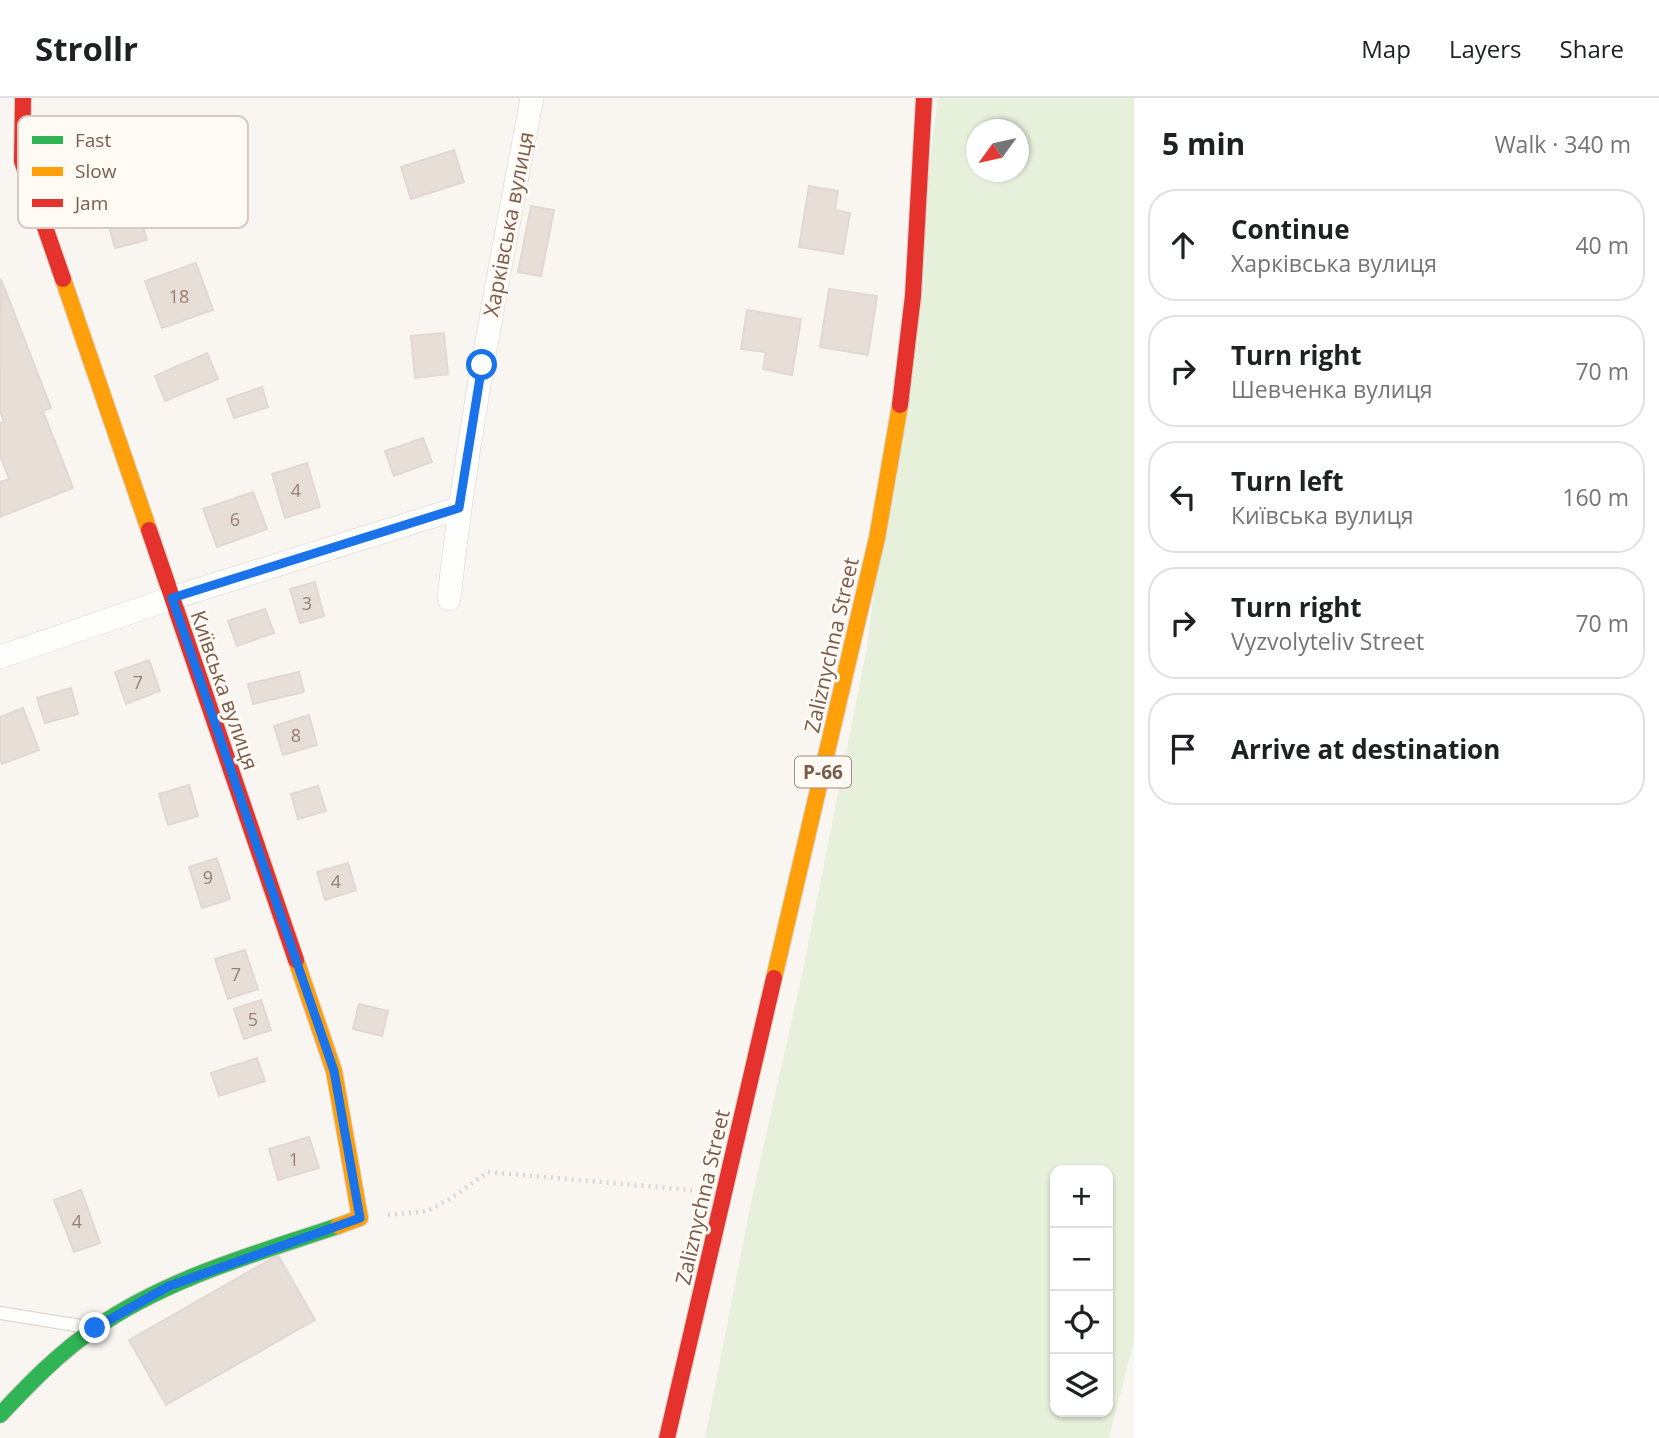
<!DOCTYPE html>
<html lang="en">
<head>
<meta charset="utf-8">
<style>
  :root { --surface:#fff; --page:#f2f2f2; --text:#202124; --muted:#757577; --line:#e0e0e0 }
  body { margin:0; font-family:"Open Sans",sans-serif; background:var(--page); color:var(--text) }
  .controls { position:absolute; right:21px; bottom:21px; display:grid; overflow:hidden; border-radius:14px; box-shadow:0 2px 5px #0004 }
  .controls button { width:63px; height:63px; display:grid; place-items:center; padding:0; border:0; border-bottom:2px solid var(--line); background:var(--surface); color:var(--text); font:35px sans-serif }
  .compass { position:absolute; left:966px; top:21px; width:63px; height:63px; border-radius:50%; background:var(--surface); box-shadow:0 2px 5px #0004; rotate:237deg }
  .stop { position:absolute; width:21px; height:21px; margin:-16px; border:5px solid #1a73e8; border-radius:50%; background:#fff }
  .stop.end { background:#1a73e8; border-color:#fff; box-shadow:0 2px 7px #0008 }
  .list { margin:0; padding:0; list-style:none }
  h2 { display:flex; justify-content:space-between; align-items:center; height:91px; margin:0; padding:0 28px; font-size:30px }
  h2 small { font-size:23px; font-weight:400; color:var(--muted) }
  .list li { display:grid; grid-template-columns:46px 1fr auto; gap:21px; align-items:center; box-sizing:border-box; height:112px; margin:0 14px 14px; padding:0 14px; border:2px solid var(--line); border-radius:28px }
  .list b { display:block; font-size:26px; white-space:nowrap }
  .list p { margin:0; font-size:23px; white-space:nowrap; color:var(--muted) }
  .list em { font-size:23px; font-style:normal; color:var(--muted) }
  .icon { flex:none; width:38px; height:38px; fill:none; stroke:currentColor; stroke-width:2; stroke-linecap:round; stroke-linejoin:round }
  .map { position:relative; flex:none; width:1134px; height:1340px; overflow:hidden }
  header { display:flex; align-items:center; gap:42px; box-sizing:border-box; height:98px; padding:0 35px; background:var(--surface); border-bottom:2px solid var(--line) }
  header strong { font-size:33px }
  nav { display:flex; gap:38px; margin-inline-start:auto; font-size:24px }
  main { display:flex }
  aside { flex:1; background:var(--surface) }
  .map>svg:first-child { display:block }
  .green { fill:#e7f0db; fill-rule:evenodd }
  .building { fill:#e6ded7; stroke:#e2d8d2; stroke-width:2 }
  .lines { fill:none; stroke-linecap:round; stroke-linejoin:round }
  .lane-casing { stroke:#d7d1cb; stroke-width:14 }
  .street-casing { stroke:#d7d1cb; stroke-width:24 }
  .fast-casing { stroke:#d9d2cb; stroke-width:18 }
  .slow-casing { stroke:#d9d2cb; stroke-width:18 }
  .jam-casing { stroke:#d9d2cb; stroke-width:18 }
  .path { stroke:#dcd5d0; stroke-width:4.5; stroke-dasharray:2 5; stroke-linecap:butt }
  .lane { stroke:#fefefd; stroke-width:12 }
  .street { stroke:#fefefd; stroke-width:23 }
  .fast { stroke:#30b455; stroke-width:16 }
  .slow { stroke:#ff9f0a; stroke-width:16 }
  .jam { stroke:#e5322d; stroke-width:16 }
  .route { stroke:#1a73e8; stroke-width:9 }
  .labels { text-anchor:middle; dominant-baseline:central; stroke-width:6; stroke-linejoin:round; paint-order:stroke }
  .number-label { font-size:18px; fill:#977e72 }
  .shield { fill:#fffaf3; stroke:#a28b7f; stroke-width:2 }
  .shield-label { font-size:19px; font-weight:bold; fill:#7a5c4d }
  .street-label { font-size:21px; fill:#7a5c4d; stroke:#fffaf3 }
  .key { fill:#fffaf3; stroke:#d7cbc1; stroke-width:2 }
  .key-label { font-size:19px; fill:#7a5c4d }
</style>
</head>
<body>
<header>
<strong>Strollr</strong>
<nav><a>Map</a><a>Layers</a><a>Share</a></nav>
</header>
<main>
<div class="map">
<svg width="1134" height="1340" viewBox="0 0 1134 1340">
  <rect width="100%" height="100%" fill="#f9f5f0"/>
  <!-- green -->
  <path class="green" d="M938,0H1134V1243L1109,1340H705L751,1104L802,877L867,549ZM976,32H1018V74H976ZM1055,1072H1108V1314H1055Z"/>
  <!-- building -->
  <path class="building" d="M454,52L464,84L411,101L401,69Z
    M809,88L838,93L835,112L850,115L843,156L799,149Z
    M135,98L147,142L115,150L103,107Z
    M531,108L554,112L541,178L518,174Z
    M196,165L213,212L162,230L145,183Z
    M1,181L51,310L43,313L73,390L0,419V384L9,381L0,357V325L4,324L0,313Z
    M829,191L877,198L868,257L820,249Z
    M747,212L801,221L792,277L763,271L766,254L741,251Z
    M444,235L448,276L415,280L411,238Z
    M207,255L218,281L165,303L155,278Z
    M262,289L268,309L234,320L227,301Z
    M423,340L432,364L394,378L385,353Z
    M307,365L320,409L285,420L272,376Z
    M253,394L267,431L217,449L203,411Z
    M315,484L324,518L300,525L290,491Z
    M265,511L274,535L237,548L228,523Z
    M149,562L160,593L126,606L115,574Z
    M299,574L304,594L253,606L248,586Z
    M71,590L78,616L45,625L37,600Z
    M23,610L39,652L2,666L0,660V619Z
    M309,617L317,647L283,657L274,628Z
    M189,687L198,718L168,727L159,696Z
    M318,688L326,713L298,721L291,696Z
    M217,760L230,801L202,810L189,769Z
    M348,765L356,792L325,802L317,774Z
    M245,852L258,891L228,901L215,861Z
    M261,902L271,932L244,941L234,911Z
    M359,906L388,913L382,938L353,931Z
    M257,960L265,983L219,998L211,975Z
    M309,1039L319,1070L278,1082L269,1051Z
    M81,1092L100,1145L74,1154L54,1102Z
    M278,1157L315,1222L166,1307L129,1242Z"/>
  <g class="lines">
    <!-- lane casing -->
    <g class="lane-casing">
      <path id="lane" d="M0,1215L87,1229"/>
    </g>
    <!-- street casing -->
    <g class="street-casing">
      <path id="street" d="M449,501C467,332 501,166 532,0
        M0,559L172,500L459,410"/>
    </g>
    <!-- fast casing -->
    <g class="fast-casing">
      <path id="fast" d="M0,1317C29,1286 59,1255 94,1231C167,1180 255,1156 338,1128"/>
    </g>
    <!-- slow casing -->
    <g class="slow-casing">
      <path id="slow" d="M63,181L149,432
        M296,862L334,973L360,1120L338,1128
        M774,880L877,440L900,307"/>
    </g>
    <!-- jam casing -->
    <g class="jam-casing">
      <path id="jam" d="M23,0L22,63L63,181
        M900,307L913,198L924,0
        M149,432L296,862
        M667,1340L774,880"/>
    </g>
    <!-- path -->
    <path class="path" d="M388,1117L428,1113L453,1099L488,1074L692,1092"/>
    <!-- lane -->
    <use href="#lane" class="lane"/>
    <!-- street -->
    <use href="#street" class="street"/>
    <!-- fast -->
    <use href="#fast" class="fast"/>
    <!-- slow -->
    <use href="#slow" class="slow"/>
    <!-- jam -->
    <use href="#jam" class="jam"/>
  </g>
  <g class="lines">
    <!-- route -->
    <path class="route" d="M95,1230L169,1188L360,1120L334,973L172,500L459,410L482,267"/>
  </g>
  <g class="labels">
    <!-- number labels -->
    <g class="number-label">
      <text x="179" y="198">18</text>
      <text x="296" y="392">4</text>
      <text x="235" y="421">6</text>
      <text x="307" y="505">3</text>
      <text x="138" y="584">7</text>
      <text x="296" y="637">8</text>
      <text x="208" y="779">9</text>
      <text x="336" y="783">4</text>
      <text x="236" y="876">7</text>
      <text x="253" y="921">5</text>
      <text x="294" y="1061">1</text>
      <text x="77" y="1123">4</text>
    </g>
    <!-- shield labels -->
    <rect class="shield" x="795" y="658.5" width="56" height="31" rx="5"/>
    <g class="shield-label">
      <text x="823" y="674">Р-66</text>
    </g>
    <!-- street labels -->
    <g class="street-label">
      <text transform="translate(508 126) rotate(-79)">Харківська вулиця</text>
      <text transform="translate(831 547) rotate(-77)">Zaliznychna Street</text>
      <text transform="translate(225 592) rotate(71)">Київська вулиця</text>
      <text transform="translate(702 1099) rotate(-77)">Zaliznychna Street</text>
    </g>
  </g>
  <!-- legend -->
  <rect x="18" y="18" width="230" height="112" rx="10" class="key"/>
  <rect x="32" y="38" width="31" height="8" fill="#30b455"/>
  <rect x="32" y="69" width="31" height="9" fill="#ff9f0a"/>
  <rect x="32" y="101" width="31" height="8" fill="#e5322d"/>
  <g class="key-label">
    <text x="75" y="49">Fast</text>
    <text x="75" y="80">Slow</text>
    <text x="75" y="112">Jam</text>
  </g>
</svg>
<div class="controls">
<button>+</button>
<button>−</button>
<button><svg class="icon" aria-label="locate" viewBox="0 0 24 24"><circle cx="12" cy="12" r="6"/><path d="M12 2v4M12 18v4M2 12h4M18 12h4"/></svg></button>
<button><svg class="icon" aria-label="layers" viewBox="0 0 24 24"><path d="M12 4l9 5-9 5-9-5zM3 14l9 5 9-5"/></svg></button>
</div>
<svg class="compass" viewBox="-18 -18 36 36"><path d="M0-13l5 13h-10z" fill="#e53935"/><path d="M0 13l5-13h-10z" fill="#757577"/></svg>
<div class="stop" style="left:482px;top:267px"></div>
<div class="stop end" style="left:95px;top:1230px"></div>
</div>
<aside>
<h2>5 min<small>Walk · 340 m</small></h2>
<ul class="list">
<li><svg class="icon" aria-label="ahead" viewBox="0 0 24 24"><path d="M12 20V5M6 11l6-6 6 6"/></svg><div><b>Continue</b><p>Харківська вулиця</p></div><em>40 m</em></li>
<li><svg class="icon" aria-label="right" viewBox="0 0 24 24"><path d="M7 20v-9h11M14 6l5 5-5 5"/></svg><div><b>Turn right</b><p>Шевченка вулиця</p></div><em>70 m</em></li>
<li><svg class="icon" aria-label="left" viewBox="0 0 24 24"><path d="M17 20v-9H6M10 6l-5 5 5 5"/></svg><div><b>Turn left</b><p>Київська вулиця</p></div><em>160 m</em></li>
<li><svg class="icon" aria-label="right" viewBox="0 0 24 24"><path d="M7 20v-9h11M14 6l5 5-5 5"/></svg><div><b>Turn right</b><p>Vyzvolyteliv Street</p></div><em>70 m</em></li>
<li><svg class="icon" aria-label="arrive" viewBox="0 0 24 24"><path d="M6 21V4h12l-3 4 3 4H6"/></svg><div><b>Arrive at destination</b></div></li>
</ul>
</aside>
</main>
</body>
</html>
